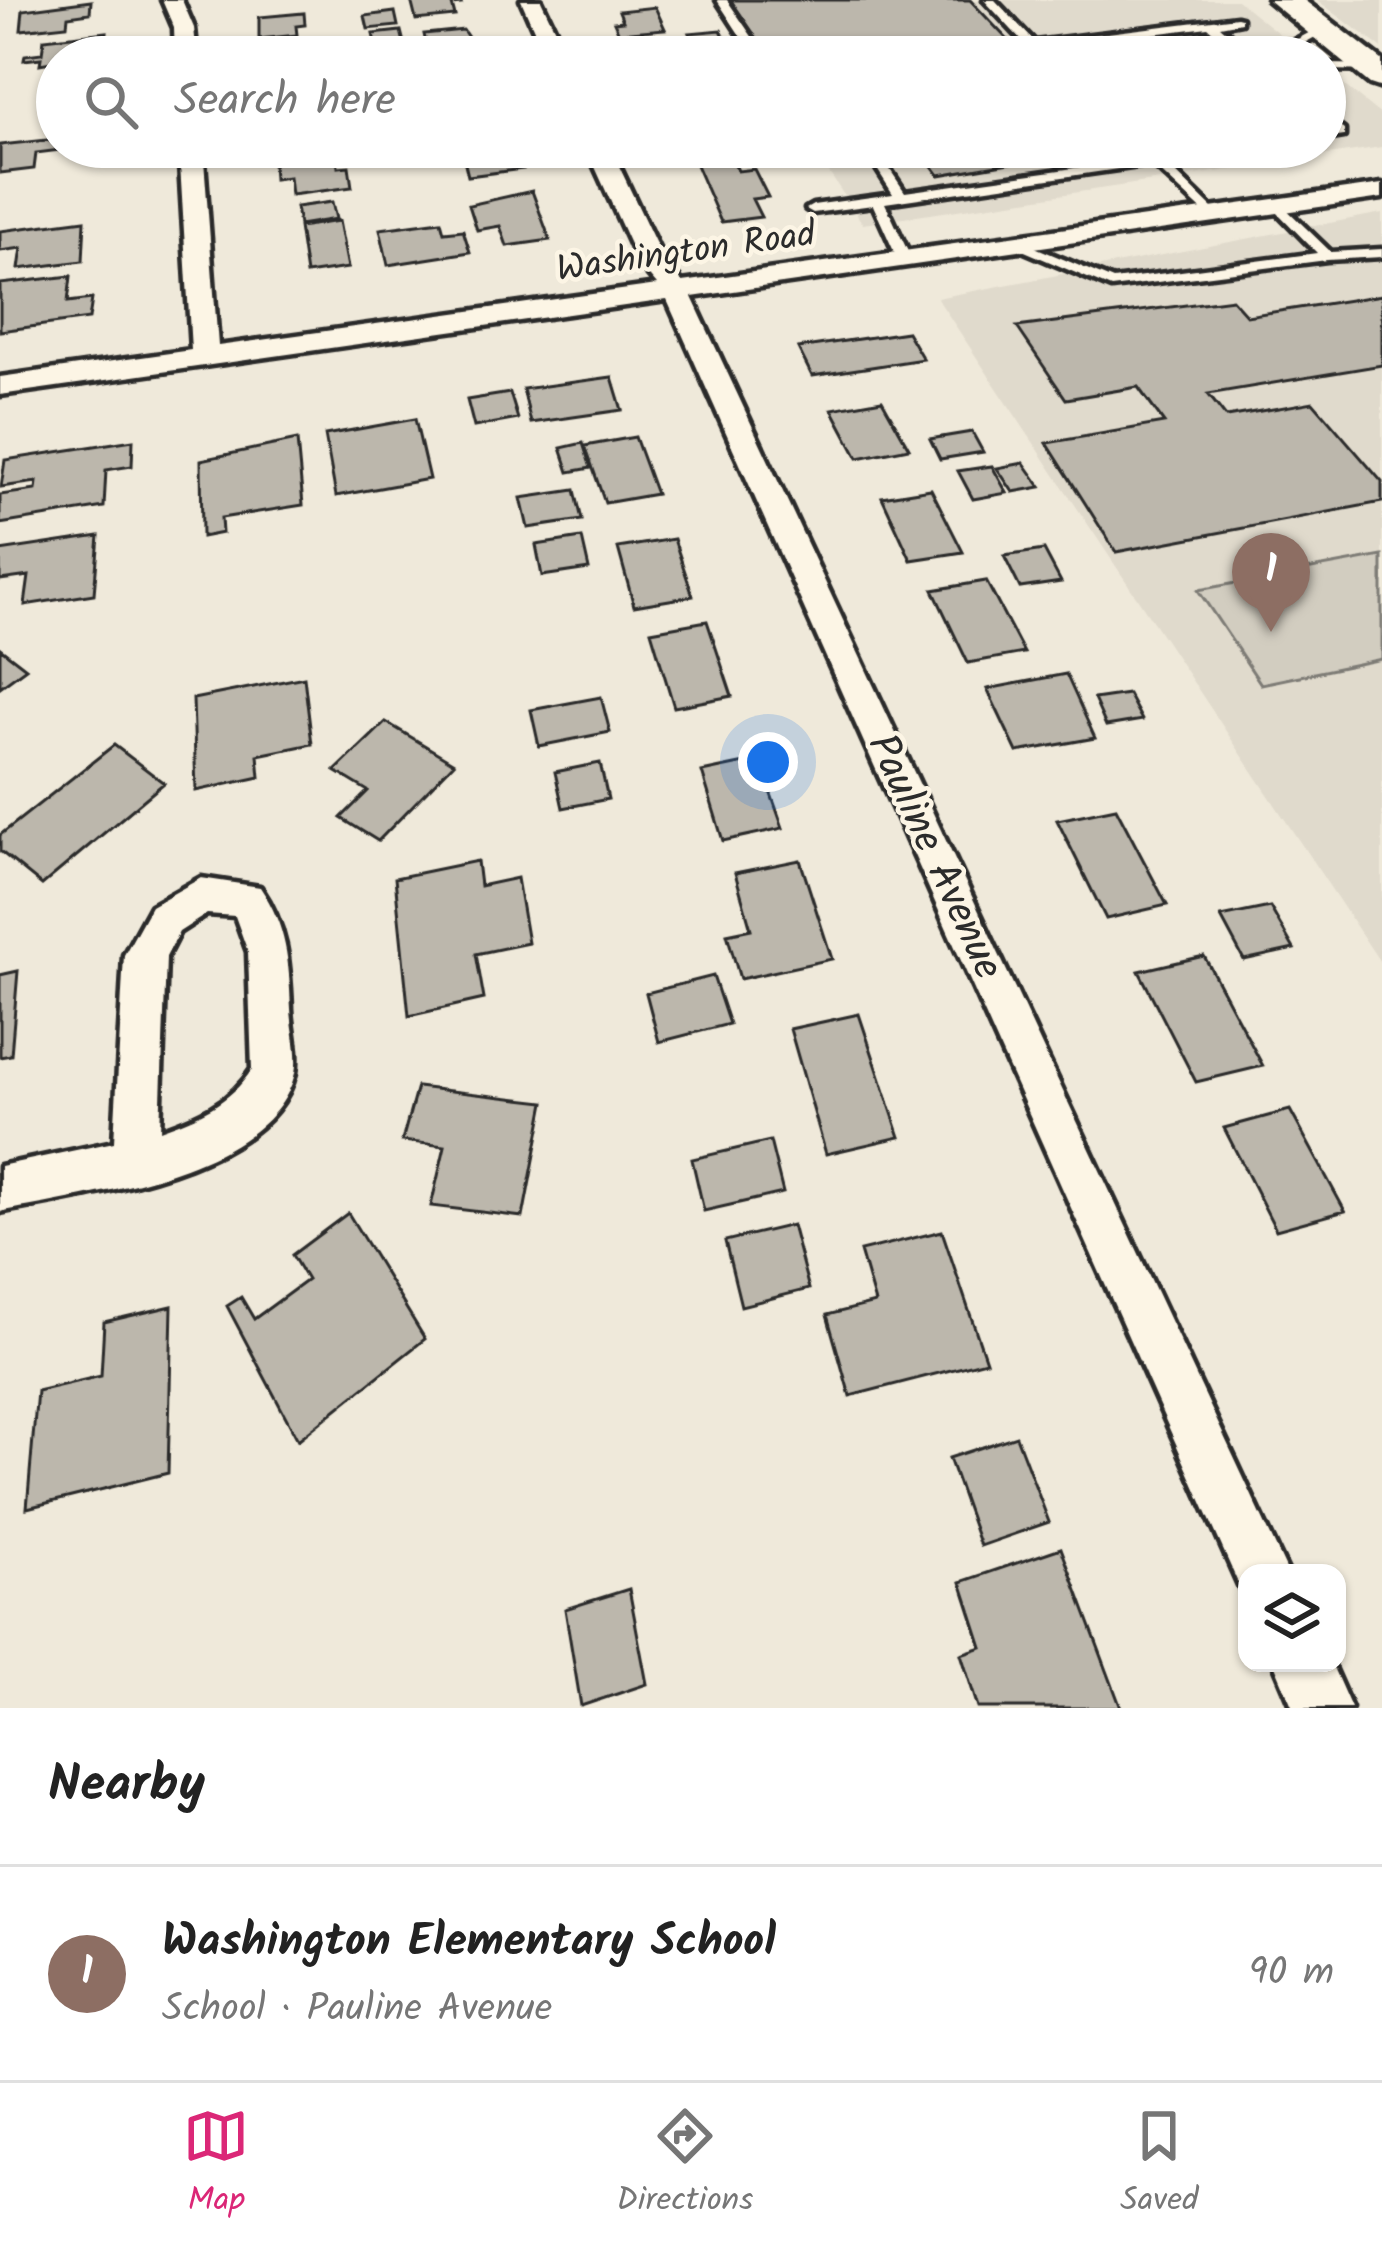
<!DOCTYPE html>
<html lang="en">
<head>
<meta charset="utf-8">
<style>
  :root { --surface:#fff; --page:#f2f2f2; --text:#222; --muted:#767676; --line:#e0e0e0; --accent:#db2777 }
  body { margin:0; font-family:Kalam,sans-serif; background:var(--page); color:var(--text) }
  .controls { position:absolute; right:36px; bottom:36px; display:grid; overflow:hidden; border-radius:24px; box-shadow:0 3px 9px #0004 }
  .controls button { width:108px; height:108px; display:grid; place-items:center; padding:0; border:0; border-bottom:3px solid var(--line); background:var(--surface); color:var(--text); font:60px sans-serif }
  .you { position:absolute; left:768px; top:762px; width:42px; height:42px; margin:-30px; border:9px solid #fff; border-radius:50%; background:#1a73e8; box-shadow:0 0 0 18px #1a73e833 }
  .badge { display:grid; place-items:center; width:78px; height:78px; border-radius:50%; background:var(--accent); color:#fff; font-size:39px; font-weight:700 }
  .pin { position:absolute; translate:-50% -99px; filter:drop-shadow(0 3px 6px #0008) }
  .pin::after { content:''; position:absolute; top:63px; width:42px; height:36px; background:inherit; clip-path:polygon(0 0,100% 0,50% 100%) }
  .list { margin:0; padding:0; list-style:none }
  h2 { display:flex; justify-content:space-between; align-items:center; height:156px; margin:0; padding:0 48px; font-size:51px }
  h2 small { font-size:39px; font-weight:400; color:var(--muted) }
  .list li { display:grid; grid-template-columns:78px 1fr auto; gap:36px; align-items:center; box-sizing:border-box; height:216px; padding:0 48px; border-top:3px solid var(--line) }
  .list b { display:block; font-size:45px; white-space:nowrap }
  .list p { margin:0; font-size:39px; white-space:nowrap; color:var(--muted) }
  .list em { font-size:39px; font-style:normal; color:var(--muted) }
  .icon { flex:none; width:66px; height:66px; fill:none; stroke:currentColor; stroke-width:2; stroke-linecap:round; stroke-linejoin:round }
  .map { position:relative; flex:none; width:1382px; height:1708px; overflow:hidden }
  .search { position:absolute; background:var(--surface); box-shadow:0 3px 9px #0004; left:36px; right:36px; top:36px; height:132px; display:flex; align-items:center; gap:30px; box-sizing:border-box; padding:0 42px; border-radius:66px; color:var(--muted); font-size:45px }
  .sheet { height:372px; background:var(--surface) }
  nav { display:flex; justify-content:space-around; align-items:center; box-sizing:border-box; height:168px; border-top:3px solid var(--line); background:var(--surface); font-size:33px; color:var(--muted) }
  nav a { display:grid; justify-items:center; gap:6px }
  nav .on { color:var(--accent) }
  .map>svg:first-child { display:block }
  .built { fill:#e0dacc }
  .green { fill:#d2cdc0; stroke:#7e7c76; stroke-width:3 }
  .building { fill:#bcb7ac; stroke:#2b2b2b; stroke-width:3 }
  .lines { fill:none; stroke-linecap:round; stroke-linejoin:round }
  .service-casing { stroke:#2b2b2b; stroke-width:9 }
  .minor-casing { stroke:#2b2b2b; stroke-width:9 }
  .primary-casing { stroke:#2b2b2b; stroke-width:9 }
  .service { fill:#fcf5e5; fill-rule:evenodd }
  .minor { fill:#fcf5e5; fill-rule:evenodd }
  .primary { fill:#fcf5e5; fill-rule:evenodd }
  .labels { text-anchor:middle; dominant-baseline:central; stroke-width:9; stroke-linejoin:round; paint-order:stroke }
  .far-street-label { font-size:36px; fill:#2b2b2b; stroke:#fcf5e5 }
  .street-label { font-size:42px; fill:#2b2b2b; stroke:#fcf5e5 }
</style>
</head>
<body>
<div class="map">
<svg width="1382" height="1708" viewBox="0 0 1382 1708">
  <rect width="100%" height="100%" fill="#efe9da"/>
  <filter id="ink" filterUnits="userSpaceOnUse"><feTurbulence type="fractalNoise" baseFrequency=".00833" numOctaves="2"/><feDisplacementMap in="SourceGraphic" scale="24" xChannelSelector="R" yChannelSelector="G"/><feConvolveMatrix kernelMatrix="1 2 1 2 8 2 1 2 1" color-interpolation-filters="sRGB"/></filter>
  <g filter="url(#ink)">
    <!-- built -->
    <path class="built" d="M714,0H1237L1308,57H752Z
      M1317,0H1382V49L1380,47Z
      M1325,70L1382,116V147L863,224L812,147H1325Z
      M1382,213V965L937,298Z"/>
    <!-- green -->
    <path class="green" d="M1382,556V659L1261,684L1198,590Z"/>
    <!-- building -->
    <path class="building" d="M411,0H459L461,4L452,5L455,16L416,20Z
      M729,0H970L1024,57H768Z
      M91,1L90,13L68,16L67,25L21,30L23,10Z
      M655,7L665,29L619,33L614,22L623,21L619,11Z
      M395,12L398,26L368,29L365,16Z
      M304,13L305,25L296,26L297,35L259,39V17Z
      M463,30L478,52L429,57L424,34Z
      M721,30L728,44L696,47L689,33Z
      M401,31L404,43L376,47L373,34Z
      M107,32L106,43L82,46L80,57L40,64L41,58L24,60L25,55L42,53L44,39Z
      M660,39L668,57H633L627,43Z
      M322,43L324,57H287L286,46Z
      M57,139V147L68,149L36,153L34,169L0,173V145Z
      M461,147H506L508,155L519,154L523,169L468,176Z
      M918,147H1093L1088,153L1078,151L939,175Z
      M730,154L738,171L754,169L768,197L752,199L761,217L721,222L693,158Z
      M337,155L338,167L349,166L352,187L291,195L289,177L274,179L273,163Z
      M532,191L550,240L507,246L500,226L477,230L469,205Z
      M332,202L336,219L299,225L296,207Z
      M85,220L83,261L19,269L22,248L0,251V231Z
      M339,221L348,268L306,274L299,227Z
      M441,221L444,232L463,230L470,252L388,265L380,229Z
      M71,276L68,302L92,299L89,319L0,331V284Z
      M1382,295V365L1208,394L1226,417L1313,402L1382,482V502L1116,552L1047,443L1164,423L1138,387L1066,399L1017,327L1232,299L1247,316Z
      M907,332L923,359L812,376L798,348Z
      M612,377L622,410L531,423L523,389Z
      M510,393L518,419L474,427L467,400Z
      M882,400L909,448L858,458L832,409Z
      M415,419L429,479L336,496L325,435Z
      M972,432L983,452L940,459L930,439Z
      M635,437L656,494L605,503L585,446Z
      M133,440L132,466L106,470L104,507L0,524V495L36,490L37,482L1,487L5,460Z
      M297,440L303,505L221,518L222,533L202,537L201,460Z
      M583,443L591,468L569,472L561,448Z
      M1024,463L1041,487L1013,492L997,468Z
      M992,466L1007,493L973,499L958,471Z
      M931,489L963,552L911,560L882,497Z
      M575,490L582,520L528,528L521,498Z
      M99,536L94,594L25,605L29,576L0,580V551Z
      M582,538L589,569L542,576L536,545Z
      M674,539L693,596L634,606L618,548Z
      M1044,550L1061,582L1020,588L1004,556Z
      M986,581L1024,653L968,663L933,590Z
      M707,621L732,696L674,707L651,631Z
      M0,648L26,668L0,687Z
      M1066,674L1095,738L1017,752L987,689Z
      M304,677L312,744L258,755L260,777L196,791L193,699Z
      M1128,694L1142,720L1106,726L1094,699Z
      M601,697L610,732L539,746L531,710Z
      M386,722L454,763L378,841L341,818L368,791L335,771Z
      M114,745L164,783L42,885L0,851V835Z
      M759,760L783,828L723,841L702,772Z
      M600,763L608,799L563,808L555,772Z
      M1116,808L1167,905L1106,919L1057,820Z
      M800,860L832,959L740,979L727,934L751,929L735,873Z
      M477,861L480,886L517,878L528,943L476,954L484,999L409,1016L395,878Z
      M1270,907L1294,949L1244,960L1221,917Z
      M1204,956L1263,1066L1196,1082L1139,971Z
      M18,971L11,1055L0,1057V975Z
      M713,976L729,1024L659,1042L646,993Z
      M859,1014L900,1137L826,1154L790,1029Z
      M417,1087L545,1102L523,1217L431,1206L445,1146L402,1141Z
      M1290,1110L1345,1211L1276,1230L1224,1128Z
      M770,1141L783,1193L704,1211L692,1159Z
      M348,1213L425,1339L298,1440L227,1306L241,1297L254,1319L307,1280L292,1255Z
      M792,1225L809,1289L741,1306L725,1241Z
      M942,1231L986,1361L850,1396L827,1315L875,1303L860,1251Z
      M172,1306L168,1473L27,1508L37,1391L101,1376L104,1322Z
      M1016,1436L1049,1522L980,1546L949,1458Z
      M1061,1548L1121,1708H978L961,1654L982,1647L961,1582Z
      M629,1589L647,1684L581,1706L565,1609Z"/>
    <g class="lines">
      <!-- service casing -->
      <g class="service-casing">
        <path id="service" d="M717,0H727L766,57H754Z
          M984,0H995L1035,42L1237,17L1241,18V22L1220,26L1256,57H1243L1208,27L1041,48L1049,57H1037Z
          M1318,28L1328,30L1279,57H1264Z
          M1325,64L1382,65V71L1325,70Z
          M1325,116L1344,130V136L1325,139V131H1330L1325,126Z
          M863,147H875L905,192L1145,158L1135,147H1148L1158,156L1220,147H1253L1247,151L1165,162L1216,212L1218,215L1211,219L1152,164L885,203L911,258L904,262L897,258L873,205L813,213L806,209L813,205L893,194Z
          M1279,202L1331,252L1382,249V257L1327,260L1111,288L1006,243L1018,240L1113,280L1317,253L1274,209L1272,206Z"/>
      </g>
      <!-- minor casing -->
      <g class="minor-casing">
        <path id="minor" d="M162,0H182L194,28L197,57H175L174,28Z
          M521,0H541L568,57H546Z
          M179,147H203L218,346L657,285L639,264L586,147H610L664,261L682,282L1382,184V198L692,297L1288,1573H1247V1595L1242,1592L667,300L0,395V377L191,350Z
          M201,878L260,887C287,927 289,961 291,1009C292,1030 299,1052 295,1073C271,1173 84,1195 0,1212V1166L114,1142L124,955L151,906ZM207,914L235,916L248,952L252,1069C231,1103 197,1117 160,1130L166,957L179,932Z
          M1274,1663H1331L1351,1708H1293Z"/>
      </g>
      <!-- primary casing -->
      <g class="primary-casing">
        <path id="primary" d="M1268,0H1304L1382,60V88L1370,84Z"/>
      </g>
      <!-- service -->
      <use href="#service" class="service"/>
      <!-- minor -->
      <use href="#minor" class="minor"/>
      <!-- primary -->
      <use href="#primary" class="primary"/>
    </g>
  </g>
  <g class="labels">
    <!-- far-street labels -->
    <g class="far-street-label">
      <text transform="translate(686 253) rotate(-8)">Washington Road</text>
    </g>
    <!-- street labels -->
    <g class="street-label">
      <text transform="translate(934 857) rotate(65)">Pauline Avenue</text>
    </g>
  </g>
</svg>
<div class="controls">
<button><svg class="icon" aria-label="layers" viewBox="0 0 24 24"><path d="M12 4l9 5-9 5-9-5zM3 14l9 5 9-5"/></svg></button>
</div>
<div class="you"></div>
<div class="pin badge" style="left:1271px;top:632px;background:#8d6e63">1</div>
<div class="search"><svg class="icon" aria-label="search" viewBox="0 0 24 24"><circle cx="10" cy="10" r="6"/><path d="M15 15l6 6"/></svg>Search here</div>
</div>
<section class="sheet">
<h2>Nearby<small></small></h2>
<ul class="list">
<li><span class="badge" style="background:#8d6e63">1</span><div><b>Washington Elementary School</b><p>School · Pauline Avenue</p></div><em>90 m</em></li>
</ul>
</section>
<nav>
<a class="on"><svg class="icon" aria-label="map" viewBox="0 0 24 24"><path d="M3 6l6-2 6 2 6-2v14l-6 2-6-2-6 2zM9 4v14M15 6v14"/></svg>Map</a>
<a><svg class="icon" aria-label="directions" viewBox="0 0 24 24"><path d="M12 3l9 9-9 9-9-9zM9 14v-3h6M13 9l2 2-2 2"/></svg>Directions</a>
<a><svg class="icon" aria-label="saved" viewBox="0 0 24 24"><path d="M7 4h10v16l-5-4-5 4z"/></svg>Saved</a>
</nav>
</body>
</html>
